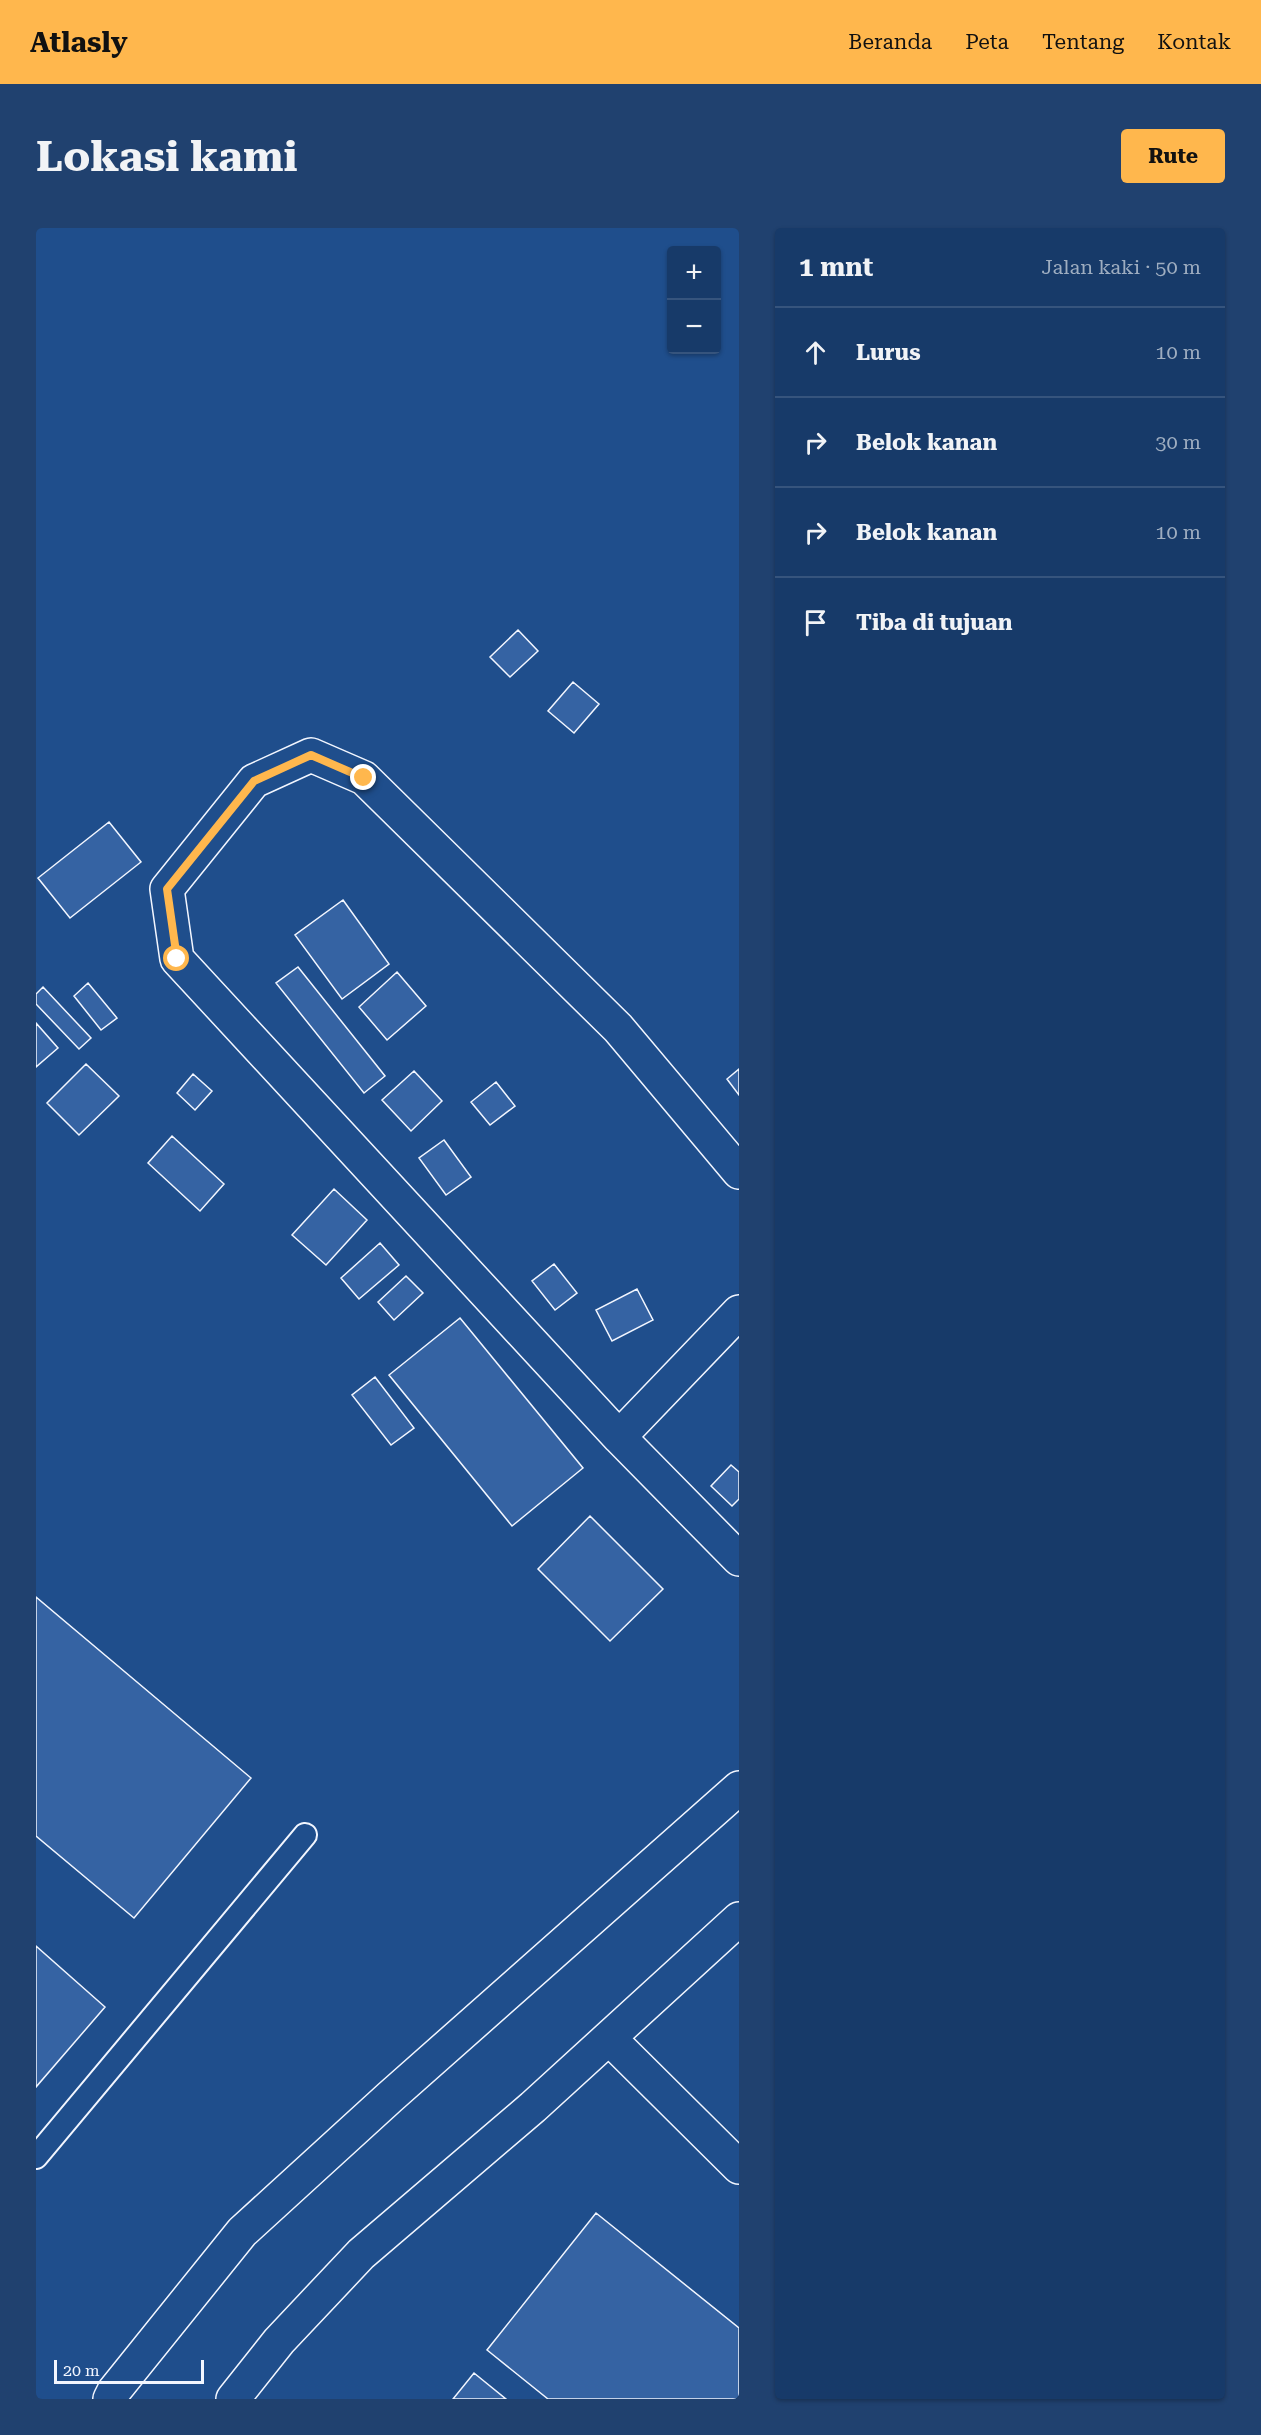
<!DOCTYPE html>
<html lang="id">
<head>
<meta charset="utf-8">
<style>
  :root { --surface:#173a69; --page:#20416f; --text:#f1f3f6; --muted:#9eadc0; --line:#36547d; --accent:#ffb74d }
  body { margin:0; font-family:"Roboto Serif",serif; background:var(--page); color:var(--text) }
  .controls { position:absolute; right:18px; top:18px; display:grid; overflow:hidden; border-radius:6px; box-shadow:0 2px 4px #0004 }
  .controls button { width:54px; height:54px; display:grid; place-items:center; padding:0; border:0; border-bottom:2px solid var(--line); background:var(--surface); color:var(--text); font:30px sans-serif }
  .scale { position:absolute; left:18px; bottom:15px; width:150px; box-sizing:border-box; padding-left:6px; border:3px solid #f2f6ff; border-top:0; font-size:16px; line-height:21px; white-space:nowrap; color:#f2f6ff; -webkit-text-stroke:4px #1f4e8c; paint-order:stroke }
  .stop { position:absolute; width:18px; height:18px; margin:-14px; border:4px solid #ffb74d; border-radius:50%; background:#fff }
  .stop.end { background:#ffb74d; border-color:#fff; box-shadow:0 2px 6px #0008 }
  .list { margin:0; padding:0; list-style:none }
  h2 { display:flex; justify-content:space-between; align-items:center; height:78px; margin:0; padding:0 24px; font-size:26px }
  h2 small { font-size:20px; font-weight:400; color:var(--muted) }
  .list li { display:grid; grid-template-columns:39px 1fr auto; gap:18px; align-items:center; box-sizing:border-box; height:90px; padding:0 24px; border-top:2px solid var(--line) }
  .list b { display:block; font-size:22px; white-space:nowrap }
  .list em { font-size:20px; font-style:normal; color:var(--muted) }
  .icon { flex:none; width:33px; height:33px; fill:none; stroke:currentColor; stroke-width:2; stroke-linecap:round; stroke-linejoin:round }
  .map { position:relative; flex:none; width:703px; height:2171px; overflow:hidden; border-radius:6px }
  header { display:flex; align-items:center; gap:36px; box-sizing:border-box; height:84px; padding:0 30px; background:var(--accent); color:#111 }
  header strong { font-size:28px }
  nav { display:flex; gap:33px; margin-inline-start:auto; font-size:21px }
  .intro { display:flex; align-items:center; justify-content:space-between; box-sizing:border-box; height:144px; padding:0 36px }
  h1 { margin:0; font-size:42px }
  .button { padding:15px 27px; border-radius:6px; background:var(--accent); color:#111; font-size:21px; font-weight:700 }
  main { display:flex; gap:36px; padding:0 36px }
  aside { flex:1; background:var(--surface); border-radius:6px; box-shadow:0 2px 4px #0004 }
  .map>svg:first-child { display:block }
  .building { fill:#3563a3; stroke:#f2f6ff; stroke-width:1.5 }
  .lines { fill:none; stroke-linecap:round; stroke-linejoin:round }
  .service-casing { stroke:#f2f6ff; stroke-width:26 }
  .minor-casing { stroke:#f2f6ff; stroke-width:36 }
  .service { stroke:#1f4e8c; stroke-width:22 }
  .minor { stroke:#1f4e8c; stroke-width:33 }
  .route { stroke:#ffb74d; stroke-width:8 }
</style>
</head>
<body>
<header>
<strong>Atlasly</strong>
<nav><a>Beranda</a><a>Peta</a><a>Tentang</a><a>Kontak</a></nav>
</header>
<div class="intro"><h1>Lokasi kami</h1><a class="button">Rute</a></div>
<main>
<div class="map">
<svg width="703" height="2171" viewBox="0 0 703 2171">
  <rect width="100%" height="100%" fill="#1f4e8c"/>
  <!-- building -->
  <path class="building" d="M482,402L502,423L474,449L454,429Z
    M537,454L563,476L538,505L512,483Z
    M73,594L105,634L34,690L2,650Z
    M307,672L353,736L306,771L259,707Z
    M262,739L349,848L328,865L240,755Z
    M361,744L390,778L351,812L323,779Z
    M52,755L81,790L65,802L38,768Z
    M7,759L55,810L43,821L0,776V766Z
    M0,795L22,820L0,839Z
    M50,836L83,868L43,907L11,875Z
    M703,841V867L691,851Z
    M378,843L406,873L375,903L346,872Z
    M157,846L176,863L159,882L141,865Z
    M460,854L479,878L454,897L435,874Z
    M136,908L188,956L164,983L112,935Z
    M408,912L435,949L410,967L383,930Z
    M298,961L331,992L290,1037L256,1007Z
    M344,1015L363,1037L323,1071L305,1050Z
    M518,1036L541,1065L519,1082L496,1053Z
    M370,1048L387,1065L358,1092L342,1074Z
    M601,1061L617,1092L576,1113L560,1082Z
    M424,1090L547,1240L476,1298L353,1147Z
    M339,1149L378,1200L355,1217L316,1167Z
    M695,1237L703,1244V1271L696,1278L675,1258Z
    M554,1288L627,1361L574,1413L502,1341Z
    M0,1369L215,1550L98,1690L0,1608Z
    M0,1718L69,1779L0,1859Z
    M560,1985L703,2100V2171H512L451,2122Z
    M438,2145L470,2171H417Z"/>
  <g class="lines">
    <!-- service casing -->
    <g class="service-casing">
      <path id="service" d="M0,1929L269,1607"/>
    </g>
    <!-- minor casing -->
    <g class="minor-casing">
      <path id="minor" d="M703,944L582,800L328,550L275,527L218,553L131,661L141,731L583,1209L703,1331
        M583,1209L703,1084
        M573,1810L703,1939
        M74,2171L78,2163L206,2004L354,1869L703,1560
        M197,2171L243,2113L325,2026L497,1879L703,1691"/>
    </g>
    <!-- service -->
    <use href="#service" class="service"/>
    <!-- minor -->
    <use href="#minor" class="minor"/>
  </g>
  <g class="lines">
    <!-- route -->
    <path class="route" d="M141,731L131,661L218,553L275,527L328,550"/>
  </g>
</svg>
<div class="controls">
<button>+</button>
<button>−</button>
</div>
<div class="scale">20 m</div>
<div class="stop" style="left:141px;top:731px"></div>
<div class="stop end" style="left:328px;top:550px"></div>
</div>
<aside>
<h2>1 mnt<small>Jalan kaki · 50 m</small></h2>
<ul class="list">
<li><svg class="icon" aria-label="ahead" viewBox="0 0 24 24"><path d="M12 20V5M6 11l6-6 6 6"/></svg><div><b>Lurus</b></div><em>10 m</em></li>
<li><svg class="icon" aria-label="right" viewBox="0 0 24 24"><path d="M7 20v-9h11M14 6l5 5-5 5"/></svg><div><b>Belok kanan</b></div><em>30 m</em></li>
<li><svg class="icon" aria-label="right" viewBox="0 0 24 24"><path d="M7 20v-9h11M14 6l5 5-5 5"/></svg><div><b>Belok kanan</b></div><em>10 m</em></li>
<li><svg class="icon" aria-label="arrive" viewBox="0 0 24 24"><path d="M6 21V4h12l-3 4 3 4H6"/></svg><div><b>Tiba di tujuan</b></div></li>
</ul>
</aside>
</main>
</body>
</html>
